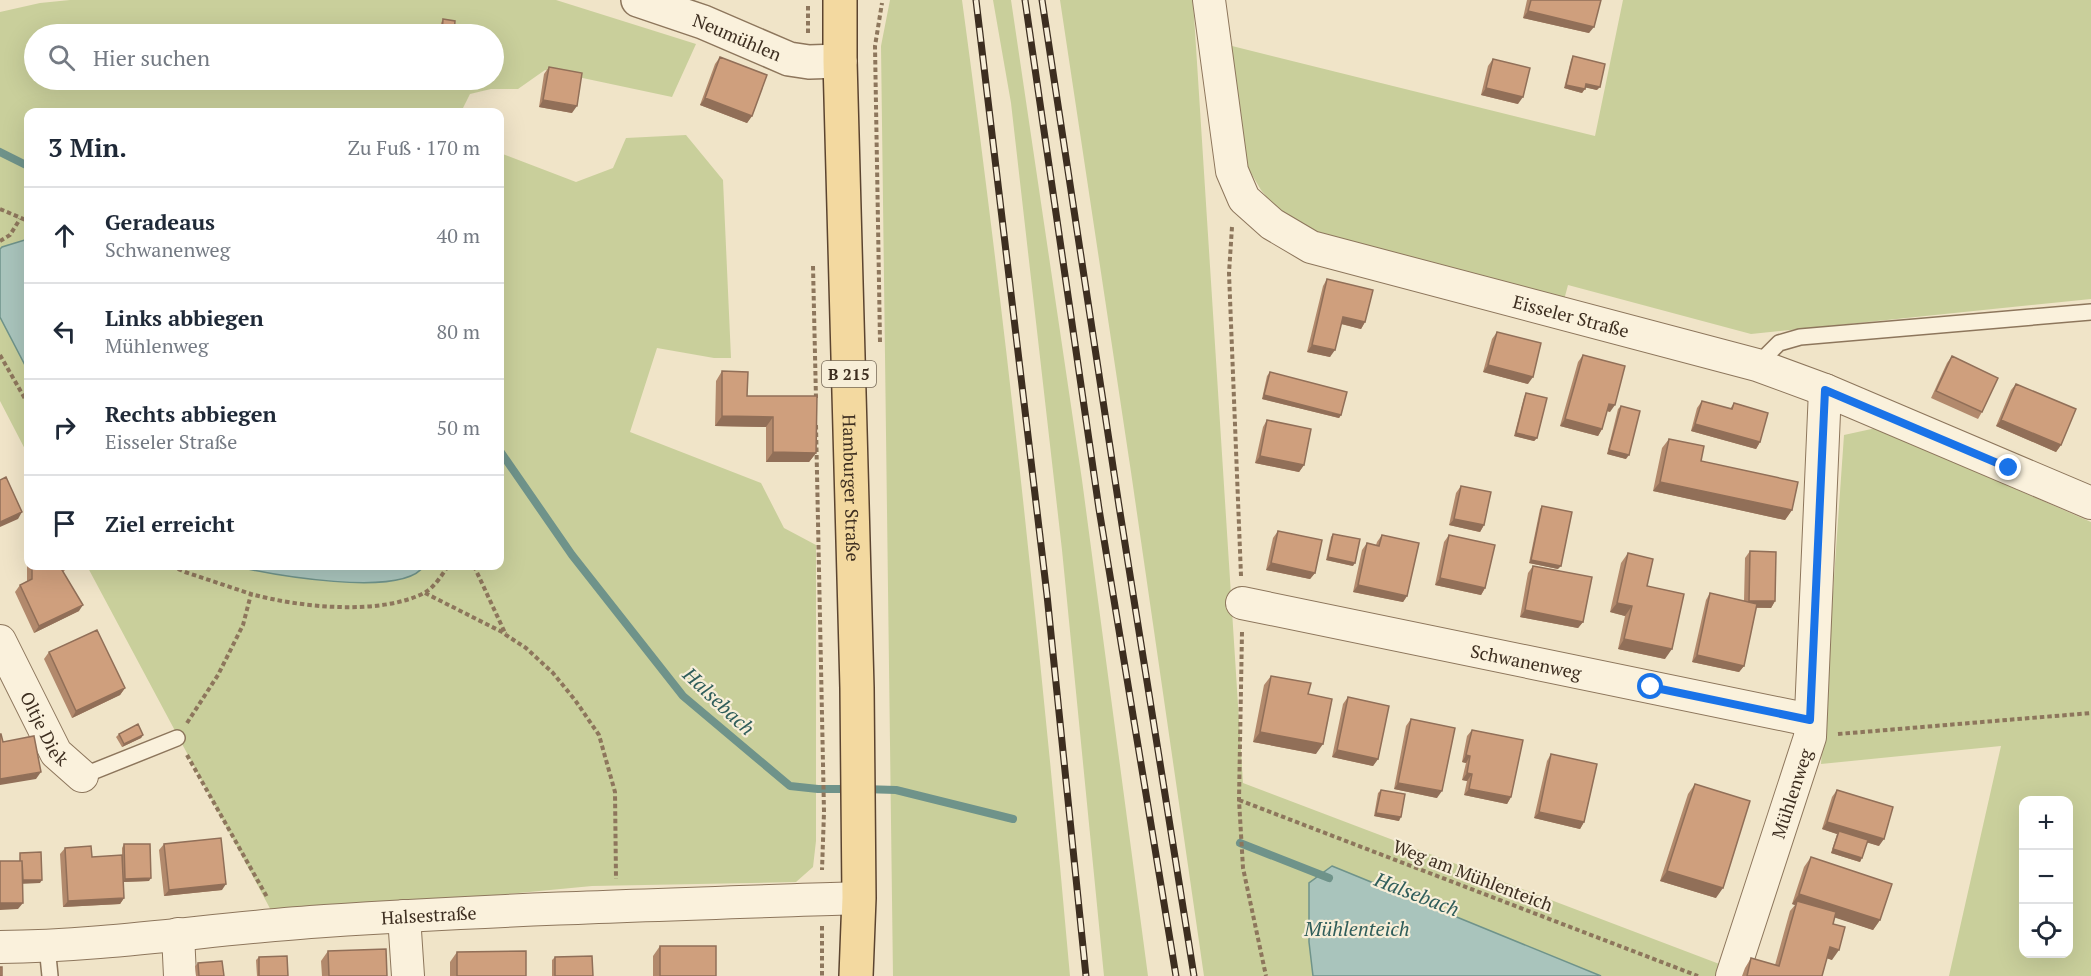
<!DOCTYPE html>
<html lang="de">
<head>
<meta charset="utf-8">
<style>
  :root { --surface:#fff; --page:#f2f2f3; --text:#1f2937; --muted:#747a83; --line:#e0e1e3 }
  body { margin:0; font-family:"PT Serif",serif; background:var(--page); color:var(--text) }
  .controls { position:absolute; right:18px; bottom:18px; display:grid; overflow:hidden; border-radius:12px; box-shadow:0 6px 24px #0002 }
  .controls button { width:54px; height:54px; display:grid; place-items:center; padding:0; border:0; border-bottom:2px solid var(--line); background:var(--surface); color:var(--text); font:30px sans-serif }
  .stop { position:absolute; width:18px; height:18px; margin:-14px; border:4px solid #1a73e8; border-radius:50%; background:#fff }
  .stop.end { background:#1a73e8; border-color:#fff; box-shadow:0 2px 6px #0008 }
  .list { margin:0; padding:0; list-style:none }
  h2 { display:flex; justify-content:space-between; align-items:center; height:78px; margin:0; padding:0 24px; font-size:26px }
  h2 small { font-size:20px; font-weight:400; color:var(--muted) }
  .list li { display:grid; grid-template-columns:39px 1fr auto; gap:18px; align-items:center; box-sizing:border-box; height:96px; padding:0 24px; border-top:2px solid var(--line) }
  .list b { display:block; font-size:22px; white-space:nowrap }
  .list p { margin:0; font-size:20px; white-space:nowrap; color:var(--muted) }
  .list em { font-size:20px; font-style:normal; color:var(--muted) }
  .icon { flex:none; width:33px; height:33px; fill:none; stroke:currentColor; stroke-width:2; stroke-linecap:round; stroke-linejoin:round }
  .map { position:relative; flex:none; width:2091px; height:976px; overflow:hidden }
  .search { position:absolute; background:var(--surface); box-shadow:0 6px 24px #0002; left:24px; top:24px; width:480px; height:66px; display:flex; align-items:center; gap:15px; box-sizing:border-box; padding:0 21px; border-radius:33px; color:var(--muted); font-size:22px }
  .panel { position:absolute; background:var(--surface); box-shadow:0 6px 24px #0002; left:24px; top:108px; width:480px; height:462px; border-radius:12px }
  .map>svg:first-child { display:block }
  .green { fill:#c9cf9b; fill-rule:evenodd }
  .water { fill:#a9c4bc; stroke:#6f938a; stroke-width:1.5 }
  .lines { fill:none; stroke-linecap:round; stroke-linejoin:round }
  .stream { stroke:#6f938a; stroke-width:8 }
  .service-casing { stroke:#8d765c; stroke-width:18 }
  .minor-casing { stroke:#8d765c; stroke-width:34 }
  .tertiary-casing { stroke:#8d765c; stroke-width:36 }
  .primary-casing { stroke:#5b4430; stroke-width:36 }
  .path { stroke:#8d765c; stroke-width:4; stroke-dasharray:4.5 3; stroke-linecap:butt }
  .service { stroke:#faf1dc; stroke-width:15 }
  .minor { stroke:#faf1dc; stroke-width:32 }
  .tertiary { stroke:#faf1dc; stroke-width:33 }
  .primary { stroke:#f3d9a0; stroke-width:33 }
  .rail-casing { stroke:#3d2e20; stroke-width:7 }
  .rail { stroke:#f7eed8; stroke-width:4.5; stroke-dasharray:14; stroke-linecap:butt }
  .wall { fill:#b2896c }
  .shaded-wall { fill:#916f58 }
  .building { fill:#cf9f7d; stroke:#916f58; stroke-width:1.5 }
  .route { stroke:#1a73e8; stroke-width:8 }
  .labels { text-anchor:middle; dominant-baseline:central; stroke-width:4.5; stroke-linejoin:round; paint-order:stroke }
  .shield { fill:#f7eed8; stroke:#756857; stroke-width:1.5 }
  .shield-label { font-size:16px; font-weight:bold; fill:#3d2e20 }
  .street-label { font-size:18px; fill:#3d2e20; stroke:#f7eed8 }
  .water-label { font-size:20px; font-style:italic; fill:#2f5d5a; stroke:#f7eed8 }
</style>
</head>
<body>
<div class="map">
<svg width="2091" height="976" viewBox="0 0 2091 976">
  <rect width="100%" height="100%" fill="#f0e4c8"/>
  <!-- green -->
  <path class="green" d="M70,0H556L696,44L672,97L545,70L518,89H491L470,94L462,110L463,112H28V455L0,401V12L40,3ZM34,34H494V80H34Z
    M890,0H962C1006,324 1041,650 1070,976H893L881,46Z
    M993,0H1011L1082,480L1148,976H1104L1062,550L1011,103Z
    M1060,0H1193L1243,783L1722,965L1720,976H1601L1332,866L1309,883V942L1313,976H1204L1131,472Z
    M1623,0H2091V299L1751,334L1568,285L1564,300L1315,235L1276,208L1261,190L1245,163L1228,45L1595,136Z
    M686,135L723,180L731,358H714L657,348L630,432L761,483L784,528L816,545V841L813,867L796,882L592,886L274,916L87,566H500V153L576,182L613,168L626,138Z
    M1876,428L2091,522V976H1949L2001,746L1821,764L1844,435ZM2024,800H2068V954H2024Z"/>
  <!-- water -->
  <path class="water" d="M28,239V371L0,317V249L2,247Z
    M234,566H424C402,599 269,574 234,566Z
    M1332,866L1601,976H1313L1309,942V883Z"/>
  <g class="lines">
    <!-- stream -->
    <path class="stream" d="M0,152L28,166
      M500,451L572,555L683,696L790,786L818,789H850
      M863,789L896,790L1013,819
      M1240,843L1329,878"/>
    <!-- service casing -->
    <g class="service-casing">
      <path id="service" d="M1757,365L1779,343L1800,337L2091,312
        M82,776L177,738
        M47,946L50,976"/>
    </g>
    <!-- minor casing -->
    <g class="minor-casing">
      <g id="minor">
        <path id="s1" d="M1209,0L1232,171L1244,199L1272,224L1311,247L1757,365L1825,390L2091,503"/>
        <path id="s2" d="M1242,603L1810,720"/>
        <path id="s3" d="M0,641L56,753L82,776"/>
        <path d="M404,916L408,976"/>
        <path d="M178,934L180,976"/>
        <path id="s4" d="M0,947C109,946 217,928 325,921C503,909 681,904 859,898"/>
        <path id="s5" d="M1732,976L1810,737L1825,390"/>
      </g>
    </g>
    <!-- tertiary casing -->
    <g class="tertiary-casing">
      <g id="tertiary">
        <path id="s6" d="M638,0L703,22L789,59L809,62L840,61"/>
      </g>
    </g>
    <!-- primary casing -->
    <g class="primary-casing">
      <g id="primary">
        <path id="s7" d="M840,0V61L857,688L859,898L856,976"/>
      </g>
    </g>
    <!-- path -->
    <path class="path" d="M808,33V5
      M0,209L28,221
      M1232,227L1229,273L1241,576
      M0,241L10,235L20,219
      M813,266L816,399
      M880,342L875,46L882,3
      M0,355L28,404
      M816,425L824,812L822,870
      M171,566L185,572L251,594
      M474,566L506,635L526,648L553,673L575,700L599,735L615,792L616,879
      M425,593L506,634
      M1242,632L1239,800L1243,868L1266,976
      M187,723L218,675L243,625L251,594C298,607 379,616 424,593C434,588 442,575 448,566
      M1838,734L2091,713
      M187,755L267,897
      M1239,800L1698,976
      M822,926V976"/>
    <!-- service -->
    <use href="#service" class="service"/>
    <!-- minor -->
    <use href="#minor" class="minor"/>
    <!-- tertiary -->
    <use href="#tertiary" class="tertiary"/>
    <!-- primary -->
    <use href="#primary" class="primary"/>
    <!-- rail casing -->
    <g class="rail-casing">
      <path id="rail" d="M976,0L1047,595L1086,976
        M1025,0L1099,509L1176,976
        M1042,0L1119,506L1194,976"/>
    </g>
    <!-- rail -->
    <use href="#rail" class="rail"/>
  </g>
  <!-- wall -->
  <path class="wall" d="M1527,0H1601L1589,33L1523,18Z
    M443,19L454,34H440L441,23Z
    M1573,56L1597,90L1585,87L1582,93L1564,88L1571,60Z
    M720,57L752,116L747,123L700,105L715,64Z
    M1493,59L1518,104L1481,95L1488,66Z
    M549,67L572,113L539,107L544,74Z
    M1327,279L1365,322L1361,329L1341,324L1330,357L1307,352L1323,286Z
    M1497,332L1528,384L1483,372L1492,339Z
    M1583,355L1610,412L1607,411L1602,429L1598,436L1560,426L1578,362Z
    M1952,356L1982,412L1978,419L1931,398L1947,363Z
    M722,371L747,396L816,453L809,462H766V427L715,426L716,381Z
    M1270,372L1341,415L1339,418L1262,399L1267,376Z
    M2016,384L2061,445L2056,452L1996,426L2011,390Z
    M1526,393L1537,438L1534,441L1514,436L1524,397Z
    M1702,401L1730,409L1734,403L1760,442L1756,449L1691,431L1697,408Z
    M1621,406L1626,459L1607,454L1618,409Z
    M1267,420L1304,465L1299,472L1255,463L1263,427Z
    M1669,439L1701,461L1792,510L1785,520L1653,491L1662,448Z
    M1461,486L1484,525L1480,532L1449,525L1456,493Z
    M1542,506L1558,569L1529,563L1540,509Z
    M1278,531L1315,573L1310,579L1266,570L1273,538Z
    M1333,534L1353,566L1326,560L1331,537Z
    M1382,535L1407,596L1403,602L1353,592L1362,550L1367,543L1376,545L1377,542Z
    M1449,535L1485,588L1481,595L1435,585L1444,542Z
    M1750,551L1775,601L1771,608H1756L1744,666L1739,672L1692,662L1706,600L1710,593L1744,601L1745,558Z
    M1628,553L1647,586L1665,659L1618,649L1625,616L1610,612L1621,563Z
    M28,557V566H69L63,572L79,611L34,633L15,592L20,585L27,581V559Z
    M1533,566L1583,622L1578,628L1520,617L1528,573Z
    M49,652L125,688L120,695L72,718L44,659Z
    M1271,676L1308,694L1316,754L1253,742L1264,685Z
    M1348,697L1378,759L1373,766L1332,757L1343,704Z
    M1411,719L1437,798L1394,789L1406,726Z
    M1472,730L1511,797L1507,804L1464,795L1467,781L1462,780L1466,763L1462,762L1467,736Z
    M119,734L143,735L141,738L122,747L116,737Z
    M1551,754L1584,822L1580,829L1534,818L1547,761Z
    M1695,784L1716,898L1660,881L1688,794Z
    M1381,790L1399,821L1374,816L1378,793Z
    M1837,790L1879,846L1867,842L1860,862L1831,853L1837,834L1822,829L1832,797Z
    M124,844L149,881L123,882L124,898L120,904L63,907L60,854L65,848L92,857L122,855V848Z
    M164,844L222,890L164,896L159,850Z
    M1811,857L1880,920L1873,930L1835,917L1833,924L1832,960L1827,958L1822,976H1742L1745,968L1751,958L1775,965L1790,911L1795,905L1792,904L1804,867Z
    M660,946L716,976H653V956Z
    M328,951L387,976H322L321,961Z
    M457,952L526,976H450V962Z
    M259,957L288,976H257L256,960Z
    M555,957L593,976H552V960Z
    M198,963L224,976H196L195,966Z"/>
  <!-- shaded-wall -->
  <path class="shaded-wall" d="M1528,11L1594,27L1589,33L1523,18Z
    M1586,84L1600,87L1597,90L1583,87Z
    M1566,85L1585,89L1582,93L1564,88Z
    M1486,88L1523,97L1518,104L1481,95Z
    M705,98L752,116L747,123L700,105Z
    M543,100L577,106L572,113L539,107Z
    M1343,317L1365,322L1361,329L1338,323Z
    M1312,345L1335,350L1330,357L1307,352Z
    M1488,365L1533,377L1528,384L1483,372Z
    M1264,395L1341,415L1339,418L1262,399Z
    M1609,404L1615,405L1610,412L1605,410Z
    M722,416L773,417L766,427L715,426Z
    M1565,419L1602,429L1598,436L1560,426Z
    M2001,420L2061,445L2056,452L1996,426Z
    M1695,424L1760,442L1756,449L1691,431Z
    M1516,433L1537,438L1534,441L1514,436Z
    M1609,450L1629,455L1626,459L1607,454Z
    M773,452L816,453L809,462H766Z
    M1260,456L1304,465L1299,472L1255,463Z
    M1660,482L1792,510L1785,520L1653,491Z
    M22,512L18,519L0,527V522Z
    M1454,519L1484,525L1480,532L1449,525Z
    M1328,557L1355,563L1353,566L1326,560Z
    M1531,560L1561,566L1558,569L1529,563Z
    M1271,563L1315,573L1310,579L1266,570Z
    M1440,578L1485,588L1481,595L1435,585Z
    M1358,585L1407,596L1403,602L1353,592Z
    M1749,601H1775L1771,608L1744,607Z
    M1617,603L1632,606L1625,616L1610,612Z
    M83,605L79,611L34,633L39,626Z
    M1525,610L1583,622L1578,628L1520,617Z
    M1624,639L1672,649L1665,659L1618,649Z
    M1697,655L1744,666L1739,672L1692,662Z
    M125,688L120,695L72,718L76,711Z
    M1260,732L1323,744L1316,754L1253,742Z
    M143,735L141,738L122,747L124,744Z
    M1337,750L1378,759L1373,766L1332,757Z
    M1466,755L1470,756L1466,763L1462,762Z
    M41,772L36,779L0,785V779Z
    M1467,773L1472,774L1467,781L1462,780Z
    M1398,783L1442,791L1437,798L1394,789Z
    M1469,789L1511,797L1507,804L1464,795Z
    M1539,812L1584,822L1580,829L1534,818Z
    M1376,813L1401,817L1399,821L1374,816Z
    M1827,822L1884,839L1879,846L1838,834L1839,831L1837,834L1822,829Z
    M1833,849L1862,858L1860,862L1831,853Z
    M1667,871L1723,888L1716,898L1660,881Z
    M151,878L149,881L123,882L125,879Z
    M21,880H42L40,883L19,884Z
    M226,884L222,890L164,896L169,890Z
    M1799,894L1880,920L1873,930L1796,905L1797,901L1795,905L1792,904Z
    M124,898L120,904L63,907L68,901Z
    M0,903H23L18,909L0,910Z
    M1830,947L1839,950L1832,960L1823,957Z"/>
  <!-- building -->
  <path class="building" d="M1531,0H1601L1594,27L1528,11Z
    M443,19L455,21L454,34H442Z
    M1573,56L1605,64L1600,87L1586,84L1585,89L1566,85Z
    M720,57L767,75L752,116L705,98Z
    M1493,59L1530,68L1523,97L1486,88Z
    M549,67L582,73L577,106L543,100Z
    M1327,279L1373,290L1365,322L1343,317L1335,350L1312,345Z
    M1497,332L1541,343L1533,377L1488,365Z
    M1583,355L1625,366L1615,405L1609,404L1602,429L1565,419Z
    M1952,356L1998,378L1982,412L1936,391Z
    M722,371L748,372L747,396H817L816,453L773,452V417L722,416Z
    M1270,372L1347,392L1341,415L1264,395Z
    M2016,384L2076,409L2061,445L2001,420Z
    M1526,393L1547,398L1537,438L1516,433Z
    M1702,401L1732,409L1734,403L1768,413L1760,442L1695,424Z
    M1621,406L1640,411L1629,455L1609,450Z
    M1267,420L1311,429L1304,465L1260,456Z
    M1669,439L1704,446L1701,461L1798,482L1792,510L1660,482Z
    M6,477L22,512L0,522V480Z
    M1461,486L1491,492L1484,525L1454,519Z
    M1542,506L1572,512L1561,566L1531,560Z
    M1278,531L1322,540L1315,573L1271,563Z
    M1333,534L1360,539L1355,563L1328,557Z
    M1382,535L1419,543L1407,596L1358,585L1367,543L1379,546Z
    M1449,535L1495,545L1485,588L1440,578Z
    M1750,551L1776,552L1775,601H1749Z
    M1628,553L1653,559L1647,586L1684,594L1672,649L1624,639L1632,606L1617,603Z
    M32,566H68L62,570L83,605L39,626L20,585L32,579Z
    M1533,566L1592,577L1583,622L1525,610Z
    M1710,593L1757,604L1744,666L1697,655Z
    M97,630L125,688L76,711L49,652Z
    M1271,676L1311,683L1308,694L1332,699L1323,744L1260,732Z
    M1348,697L1389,706L1378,759L1337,750Z
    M1411,719L1455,728L1442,791L1398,783Z
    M138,724L143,735L124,744L119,734Z
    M1472,730L1523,740L1511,797L1469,789L1472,774L1467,773L1470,756L1466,755Z
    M0,734H1L3,742L34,736L41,772L0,779Z
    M1551,754L1597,764L1584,822L1539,812Z
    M1695,784L1750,801L1723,888L1667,871Z
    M1381,790L1405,794L1401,817L1376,813Z
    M1837,790L1893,807L1884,839L1827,822Z
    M1839,831L1868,840L1862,858L1833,849Z
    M221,838L226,884L169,890L164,844Z
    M124,844H150L151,878L125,879Z
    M91,846L92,857L122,855L124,898L68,901L65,848Z
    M41,852L42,880H23L22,861H20V853Z
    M1811,857L1892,884L1880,920L1799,894Z
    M0,861H22L23,903H0Z
    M1797,901L1836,912L1833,924L1845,927L1839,950L1830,947L1822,976H1747L1751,958L1779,966Z
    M660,946H716V976H660Z
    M386,949L387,976H329L328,951Z
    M526,951V976H457V952Z
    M287,956L288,976H259V957Z
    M592,956L593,976H555V957Z
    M222,961L224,976H199L198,963Z
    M0,967H2V976H0Z"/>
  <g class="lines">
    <!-- route -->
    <path class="route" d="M1651,687L1810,720L1825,390L2009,468"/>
  </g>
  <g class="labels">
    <!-- shield labels -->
    <rect class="shield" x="822" y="361" width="54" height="26" rx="4.5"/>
    <g class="shield-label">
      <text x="849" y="374">B 215</text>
    </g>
    <!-- street labels -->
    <g class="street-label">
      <text stroke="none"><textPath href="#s6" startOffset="106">Neumühlen</textPath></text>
      <text stroke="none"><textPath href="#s1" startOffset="555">Eisseler Straße</textPath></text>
      <text stroke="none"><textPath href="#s7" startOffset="488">Hamburger Straße</textPath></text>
      <text stroke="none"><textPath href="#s2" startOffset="290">Schwanenweg</textPath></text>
      <text stroke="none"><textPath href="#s3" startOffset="98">Oltje Diek</textPath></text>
      <text stroke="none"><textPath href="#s5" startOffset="192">Mühlenweg</textPath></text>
      <text transform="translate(1473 875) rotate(21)">Weg am Mühlenteich</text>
      <text stroke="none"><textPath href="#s4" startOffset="430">Halsestraße</textPath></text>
    </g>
    <!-- water labels -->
    <g class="water-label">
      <text transform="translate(719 701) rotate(43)">Halsebach</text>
      <text transform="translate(1417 894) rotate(21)">Halsebach</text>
      <text x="1357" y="928">Mühlenteich</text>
    </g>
  </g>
</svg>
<div class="controls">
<button>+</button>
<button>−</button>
<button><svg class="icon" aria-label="locate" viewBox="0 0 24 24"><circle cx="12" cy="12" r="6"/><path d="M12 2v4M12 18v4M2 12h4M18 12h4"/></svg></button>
</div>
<div class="stop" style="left:1651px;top:687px"></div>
<div class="stop end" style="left:2009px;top:468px"></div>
<div class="search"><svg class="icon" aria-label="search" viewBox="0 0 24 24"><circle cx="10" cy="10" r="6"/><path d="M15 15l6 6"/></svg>Hier suchen</div>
<section class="panel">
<h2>3 Min.<small>Zu Fuß · 170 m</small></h2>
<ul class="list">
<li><svg class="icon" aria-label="ahead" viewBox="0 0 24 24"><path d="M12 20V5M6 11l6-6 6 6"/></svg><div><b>Geradeaus</b><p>Schwanenweg</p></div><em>40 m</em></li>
<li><svg class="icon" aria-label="left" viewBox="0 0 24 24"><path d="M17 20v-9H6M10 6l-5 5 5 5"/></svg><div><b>Links abbiegen</b><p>Mühlenweg</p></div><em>80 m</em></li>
<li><svg class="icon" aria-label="right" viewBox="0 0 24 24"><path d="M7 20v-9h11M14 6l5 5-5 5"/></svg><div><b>Rechts abbiegen</b><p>Eisseler Straße</p></div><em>50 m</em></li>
<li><svg class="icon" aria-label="arrive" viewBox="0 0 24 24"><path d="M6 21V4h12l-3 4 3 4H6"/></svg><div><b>Ziel erreicht</b></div></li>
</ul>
</section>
</div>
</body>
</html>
